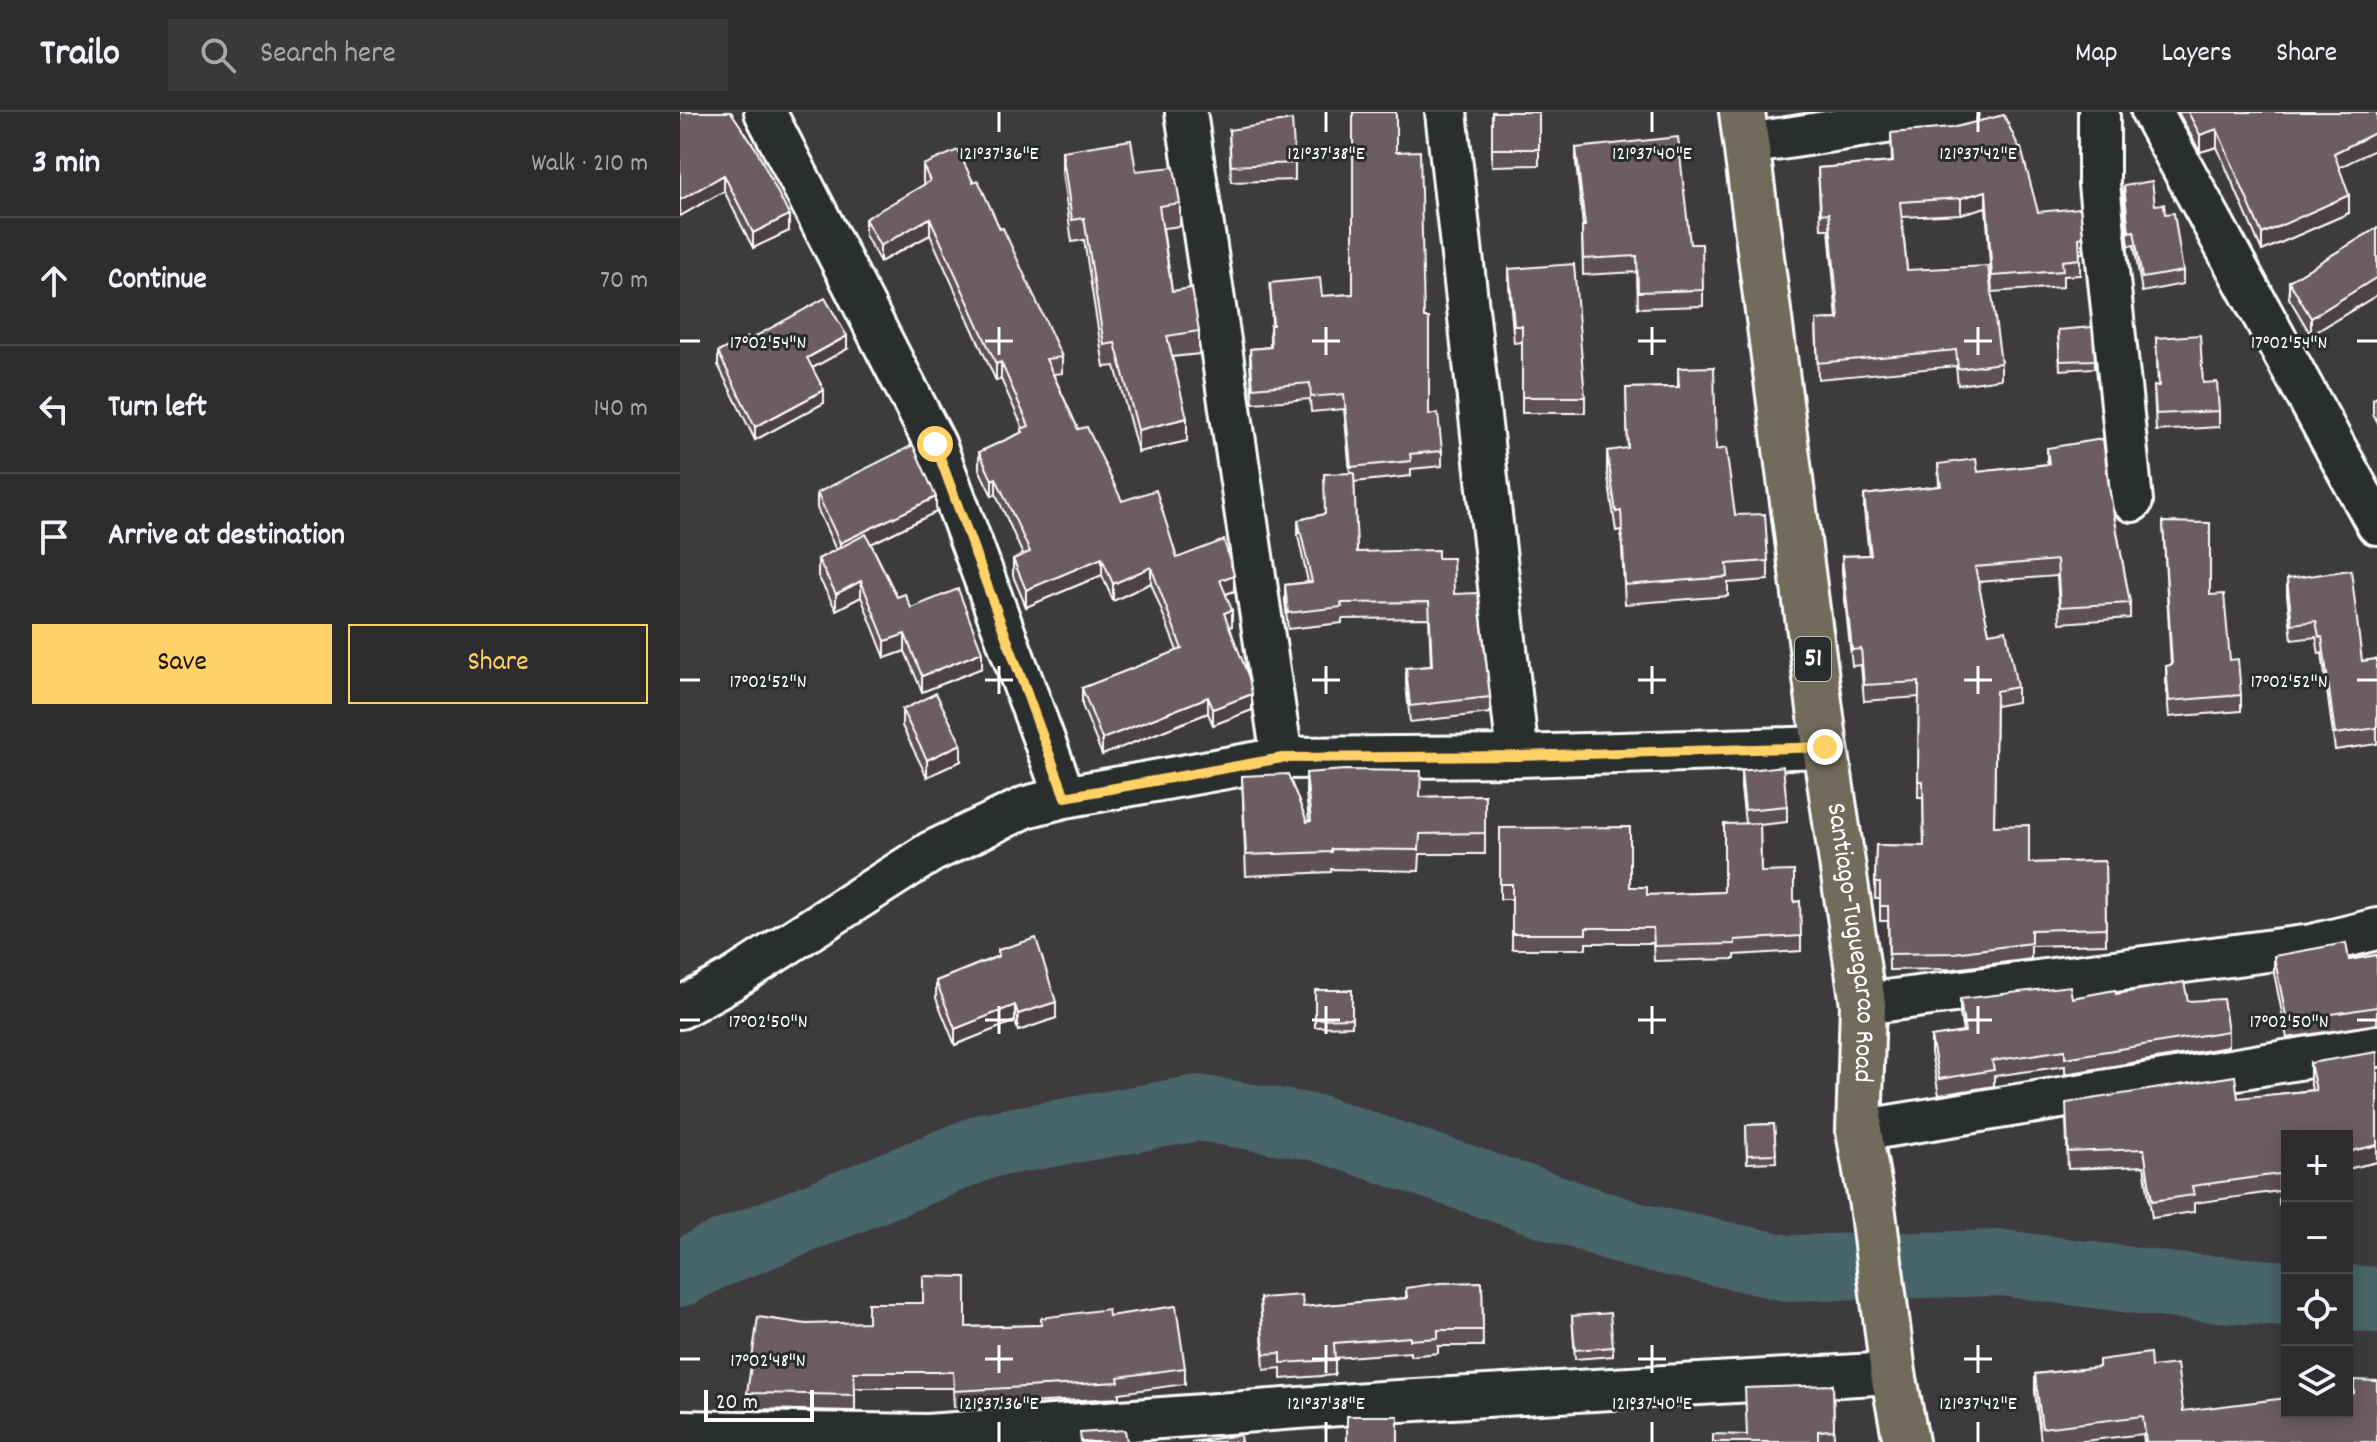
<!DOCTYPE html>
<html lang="en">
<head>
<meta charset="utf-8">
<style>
  :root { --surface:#2e2c2e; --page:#3a383a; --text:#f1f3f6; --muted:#a7a7aa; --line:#49484a; --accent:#ffd166 }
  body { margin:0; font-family:Dekko,sans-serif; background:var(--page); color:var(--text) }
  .controls { position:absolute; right:24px; bottom:24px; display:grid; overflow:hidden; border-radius:0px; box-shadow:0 4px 20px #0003 }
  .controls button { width:72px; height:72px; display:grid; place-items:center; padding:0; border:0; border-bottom:2px solid var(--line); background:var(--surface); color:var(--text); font:40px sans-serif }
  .scale { position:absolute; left:24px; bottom:20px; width:110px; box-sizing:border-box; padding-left:8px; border:4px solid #fff; border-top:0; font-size:22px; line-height:28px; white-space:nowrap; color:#fff; -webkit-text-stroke:6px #2a2d2e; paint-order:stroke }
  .stop { position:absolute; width:24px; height:24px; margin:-18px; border:6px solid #ffd166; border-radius:50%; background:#fff }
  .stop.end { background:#ffd166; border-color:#fff; box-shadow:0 2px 8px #0008 }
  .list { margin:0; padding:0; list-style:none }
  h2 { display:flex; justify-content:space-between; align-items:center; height:104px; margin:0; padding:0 32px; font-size:34px }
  h2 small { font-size:26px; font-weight:400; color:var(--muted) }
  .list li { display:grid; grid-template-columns:52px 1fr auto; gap:24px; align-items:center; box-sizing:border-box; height:128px; padding:0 32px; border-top:2px solid var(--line) }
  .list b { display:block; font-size:30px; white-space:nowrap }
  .list em { font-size:26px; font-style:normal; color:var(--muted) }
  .actions { display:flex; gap:16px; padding:24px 32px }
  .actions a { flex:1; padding:18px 0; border:2px solid var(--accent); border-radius:0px; text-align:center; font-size:28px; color:var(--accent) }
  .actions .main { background:var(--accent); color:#111 }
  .icon { flex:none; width:44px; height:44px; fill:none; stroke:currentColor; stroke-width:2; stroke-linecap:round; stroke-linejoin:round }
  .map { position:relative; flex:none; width:1697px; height:1330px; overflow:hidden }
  header { display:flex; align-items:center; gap:48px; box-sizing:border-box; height:112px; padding:0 40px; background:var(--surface); border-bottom:2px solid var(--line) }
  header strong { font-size:38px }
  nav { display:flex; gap:44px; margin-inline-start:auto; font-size:28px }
  .search { width:560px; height:72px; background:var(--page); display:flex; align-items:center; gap:20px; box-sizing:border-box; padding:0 28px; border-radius:0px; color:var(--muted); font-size:30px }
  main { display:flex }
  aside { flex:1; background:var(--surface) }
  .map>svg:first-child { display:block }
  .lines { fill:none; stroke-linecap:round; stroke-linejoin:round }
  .river { stroke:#47656a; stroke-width:66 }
  .street-casing { stroke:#fff; stroke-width:46 }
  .highway-casing { stroke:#fff; stroke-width:50 }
  .street { stroke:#2a2d2e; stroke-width:40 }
  .highway { stroke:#726b5a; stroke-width:44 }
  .wall { fill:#5f4f56; stroke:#fff; stroke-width:2 }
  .shaded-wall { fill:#4d4046; stroke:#fff; stroke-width:2 }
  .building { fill:#6e5c64; stroke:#fff; stroke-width:2 }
  .route { stroke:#ffd166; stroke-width:10 }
  .ticks { fill:none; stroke:#fff; stroke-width:3 }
  .labels { text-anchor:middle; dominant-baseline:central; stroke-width:6; stroke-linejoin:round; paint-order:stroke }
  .shield { fill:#2a2d2e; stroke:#bfc0c0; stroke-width:2 }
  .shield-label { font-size:26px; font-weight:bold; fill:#fff }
  .street-label { font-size:28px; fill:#fff; stroke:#2a2d2e }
  .ticks-label { font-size:20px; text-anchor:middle; fill:#fff; stroke:#2a2d2e; stroke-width:6; stroke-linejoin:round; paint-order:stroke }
</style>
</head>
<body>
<header>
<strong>Trailo</strong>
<div class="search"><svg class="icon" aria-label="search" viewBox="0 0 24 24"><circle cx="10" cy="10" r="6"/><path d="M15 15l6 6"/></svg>Search here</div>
<nav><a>Map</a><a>Layers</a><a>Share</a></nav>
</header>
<main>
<aside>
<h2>3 min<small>Walk · 210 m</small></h2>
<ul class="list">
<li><svg class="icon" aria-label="ahead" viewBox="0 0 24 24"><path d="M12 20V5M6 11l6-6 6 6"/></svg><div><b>Continue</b></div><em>70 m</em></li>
<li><svg class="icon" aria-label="left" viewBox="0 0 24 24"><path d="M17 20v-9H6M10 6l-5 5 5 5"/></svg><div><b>Turn left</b></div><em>140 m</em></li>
<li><svg class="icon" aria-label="arrive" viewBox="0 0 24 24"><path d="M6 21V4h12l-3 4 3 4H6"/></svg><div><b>Arrive at destination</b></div></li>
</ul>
<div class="actions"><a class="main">Save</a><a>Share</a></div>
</aside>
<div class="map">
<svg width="1697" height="1330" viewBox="0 0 1697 1330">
  <rect width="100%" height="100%" fill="#3e3b3e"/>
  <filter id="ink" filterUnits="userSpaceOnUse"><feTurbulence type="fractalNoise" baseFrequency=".0125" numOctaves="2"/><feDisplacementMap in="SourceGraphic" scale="16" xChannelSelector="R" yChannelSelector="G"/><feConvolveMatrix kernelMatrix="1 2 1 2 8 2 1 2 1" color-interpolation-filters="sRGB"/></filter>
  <g filter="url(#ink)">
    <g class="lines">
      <!-- river -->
      <path class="river" d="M0,1162L30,1146L308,1033L518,996L638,1016L954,1123L1107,1156L1323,1151L1496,1174L1607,1182
        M1667,1186L1697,1188"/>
      <!-- street casing -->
      <g class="street-casing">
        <path id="street" d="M85,0L255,332L385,685
          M506,0L602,646
          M766,0L838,644
          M1419,0V72L1452,389
          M1472,0L1697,412
          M1067,32L1277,0
          M1183,892L1632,833L1697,817
          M0,896L51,868L251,740L346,695L385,685L602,646L838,644L1145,635
          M1179,1019L1697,934
          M0,1319L247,1323L701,1290L1213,1261"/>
      </g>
      <!-- highway casing -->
      <g class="highway-casing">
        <g id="highway">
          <path id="s1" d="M1062,0L1145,635L1183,892L1179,1019L1192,1093L1213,1261L1226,1330"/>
        </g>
      </g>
      <!-- street -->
      <use href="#street" class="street"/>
      <!-- highway -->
      <use href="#highway" class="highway"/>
    </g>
    <!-- wall -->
    <path class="wall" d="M0,0L109,119L73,136L44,79L0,104Z
      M812,0H859V53L812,54Z
      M1498,0H1697L1659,56L1669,101L1582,139L1537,35L1520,40Z
      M549,18L615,51V68L551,70Z
      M1211,21L1403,125V141H1400V163L1383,164V175L1312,180L1306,95L1281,102L1222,105L1227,158L1321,251V267L1278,273L1276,254L1138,267L1136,208L1157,207L1149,117H1141L1138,56L1212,50Z
      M896,36L1010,132L1023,178V194L958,196L957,160L903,163L902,114H903L896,51Z
      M382,39L456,59L500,91V114L483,116L492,179L519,219V242L492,245L507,329L458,340L435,254L424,255L404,128L392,130L382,61Z
      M716,40L744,206L749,303L762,339V354L731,357V364L674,370L677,440L758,446L774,482L810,585V601L730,610L726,572V556L751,554L749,506L662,507V511L608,517L605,489V473L628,470L618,424V408L645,402L670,361L664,297L631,300L630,287L573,291L570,252V237L590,235V213H592L590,171L642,184L673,182Z
      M243,53L293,70L320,117L382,245V261L373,262L398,317L442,389L497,446L554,479L546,482L552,514L550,515L572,598L533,613L528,601L422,643L402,593V576L497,539L471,471L433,489L422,463L346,495L333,464V447L343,443L316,382L312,384L299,357V340L341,321V317L343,316L321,267L316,269L250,123L200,150L185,123V107L244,73L243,70Z
      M1444,74L1475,93L1503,159V172L1462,180L1454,133L1449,134L1444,87Z
      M1697,116V183L1631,223L1609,186V169Z
      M829,157L905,285V301H842V230L834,231L829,174Z
      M1378,218L1415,248V256L1380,258Z
      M1476,226L1523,271L1539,299V315L1476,319L1474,274H1478Z
      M69,228L167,237L132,256L144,291L75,328L38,253V240Z
      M998,256L1036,338L1055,403L1088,449V468L1048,471V484L945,492L941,418L936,419L927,359V339L948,337L946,276L998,275Z
      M1697,285V310L1693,303V287Z
      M1367,336L1429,376L1450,491V506L1380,511L1377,464L1298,470L1309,521L1337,575V590L1316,594L1314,714L1349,751L1425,749L1426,832L1351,834V847L1274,857L1209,858L1208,809H1200V787H1195L1196,733L1244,734L1243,685H1238L1239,585L1184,589L1181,553L1172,554L1162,460V444L1189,443L1184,398V383L1259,374L1258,352L1298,360L1367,352Z
      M137,381L256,400L191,432L217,485L302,556L242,580L225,539L205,546L181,485L156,498L138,464V447L156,438L137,396Z
      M1483,410L1530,483L1561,583V599L1489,605L1486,571V554L1491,553Z
      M1607,467L1682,549L1697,547V632L1655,638L1642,541L1639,542L1636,525L1612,528L1607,483Z
      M222,598L281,649L247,665L222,614Z
      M1061,659L1107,694V710L1080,713L1081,760L1114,790L1121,824V839L1055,843V847L974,849L973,831H906V837H832V787H820V716L967,783L1044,780L1065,711L1061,676Z
      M626,661L740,685L805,683V742H740L739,759L651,757V760L566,764L562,664L627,710H629L626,681Z
      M318,838L376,906L338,919L335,909L275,933L256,886V869L318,844Z
      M1697,843V912L1607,926L1594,861V844L1669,848Z
      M635,878H672V914L635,915Z
      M1436,882L1508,889L1548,919V935L1385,962V954L1314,964V974L1259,983L1251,941V925L1283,920L1280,902V887L1392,886Z
      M1630,951L1697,1050L1667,1057V1024H1607V1093H1599V1079L1514,1091V1100L1472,1106L1464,1054L1388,1057L1386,1008L1632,978L1630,968Z
      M1094,1012L1096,1050L1067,1051L1066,1013Z
      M802,1170L803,1234H758V1241L730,1244V1240L655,1246V1263L601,1267V1256L584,1258L580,1186L623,1195L726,1186V1176Z
      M429,1204L505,1256V1272L439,1281V1286L274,1295L273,1276H175V1299L67,1297V1281L126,1212L286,1215L361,1213V1206Z
      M892,1204L933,1235V1244L895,1247Z
      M1419,1248L1471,1255L1503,1299L1697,1330H1464L1463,1322L1395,1330H1361L1355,1280V1262L1419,1256Z
      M1153,1273L1154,1330H1033L1066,1323Z"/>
    <!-- shaded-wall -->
    <path class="shaded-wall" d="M1537,17V35L1520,40V23Z
      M1697,20V37L1654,58V41Z
      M44,63V79L0,104V88Z
      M1306,79V95L1281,102V86Z
      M1669,83V101L1582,139V122Z
      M109,103V119L73,136V121Z
      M250,106V123L200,150V134Z
      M1697,165V183L1631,223V206Z
      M167,224V237L127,259V246Z
      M321,250V267L316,269V252Z
      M144,278V291L75,328V315Z
      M507,306V329L458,340V318Z
      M316,366V382L312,384V368Z
      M256,385V400L160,447V431Z
      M422,446V463L346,495V478Z
      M471,455V471L433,489V472Z
      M554,463V479L540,484V468Z
      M181,469V485L156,498V482Z
      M552,498V514L544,517V501Z
      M225,522V539L205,546V529Z
      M302,540V556L242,580V564Z
      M572,582V598L533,613V597Z
      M528,585V601L422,643V627Z
      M281,632V649L247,665V648Z
      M376,890V906L338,919V902Z
      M335,893V909L275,933V917Z
      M1697,1033V1050L1667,1057V1040Z"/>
    <!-- building -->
    <path class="building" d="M0,0H51L76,37L109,103L73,121L44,63L0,88Z
      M673,0H716V40L740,39L744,206H749V303L758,301L762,339L730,342L731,349L671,355L664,282L631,285L630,271L573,276L570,237L591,235L590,213H593L590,171L640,166L642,184L673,182Z
      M812,0H859V37H812Z
      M1508,0H1697V20L1654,41L1669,83L1582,122L1537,17L1520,23Z
      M1324,3L1339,36H1341L1358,100L1400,96L1403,125L1399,126L1400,147L1382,149L1383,159L1312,164L1306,79L1281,86L1220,90L1227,158L1308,154L1321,251L1278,257L1276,238L1138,251L1136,208L1159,207L1149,101L1141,102L1138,56L1213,50L1211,21L1271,16Z
      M612,8L615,51L551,54L549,18Z
      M998,25L1010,132H1022L1023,178L958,180L957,144L903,147L902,114H905L896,36Z
      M451,28L456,59L494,55L500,91L479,94L492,179L512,176L519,219L487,224L507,306L458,318L435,231L424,233L404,106L392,108L382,39Z
      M278,38L293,70L298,68L320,117L323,116L382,245L366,247L398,317L407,315L442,389L476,378L497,446L544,428L554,463L540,468L552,498L544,501L569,566L572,582L533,597L528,585L422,627L402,576L502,537L471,455L433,472L422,446L346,478L333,447L350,440L316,366L312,368L299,340L343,320L341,317L349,314L321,250L316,252L250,106L200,134L185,107L250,69L243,53Z
      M1472,69L1475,93L1484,92L1485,102L1494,101L1503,159L1462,166L1454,119L1449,120L1444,74Z
      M1697,116V165L1631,206L1609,169Z
      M894,152L905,285H842V214H834L829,157Z
      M145,186L167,224L127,246L144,278L75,315L38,240L67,225L69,228Z
      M1412,215L1415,248L1380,249L1378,218Z
      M1520,223L1523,271L1537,270L1539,299L1476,302L1474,274H1479L1476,226Z
      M1034,255L1036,338L1046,336L1055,403L1085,402L1088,449L1047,452L1048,465L945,473L941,399L936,400L927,339L948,336L946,276L999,275L998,256Z
      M1423,327L1429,376L1450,491L1380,495L1377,448L1295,455L1309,521L1326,518L1337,575L1316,579L1314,714L1349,713V751L1425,749L1426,816L1351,818V831L1274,841L1209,842L1208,794H1200V771H1195L1196,733L1244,734L1243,669H1238L1239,570L1184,573L1181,537L1172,538L1162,444L1191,443L1184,383L1261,374L1258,352L1296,347L1298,360L1369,352L1367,336Z
      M233,333L256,385L160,431L137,381Z
      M674,361L677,440L758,438V446H773L774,482L798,481L810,585L730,594L726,556L752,554L749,490L661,491L662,495L608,501L605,473L632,470L618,408L645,402L644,362Z
      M1483,410L1530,411V483L1544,482L1550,548L1558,547L1561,583L1489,589L1486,554L1492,553Z
      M186,422L217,485L225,482L231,496L278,477L302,540L242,564L225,522L205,529L181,469L156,482L138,447Z
      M1671,458L1682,549L1697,547V616L1655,622L1642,525H1639L1636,509L1612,512L1607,467Z
      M256,581L281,632L247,648L222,598Z
      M1103,654L1107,694L1065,698L1061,659Z
      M665,658L741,659L740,685L805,683V721L740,722L739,738L651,737V740L566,743L562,664L608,662L627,710L631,709L626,661Z
      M1080,711L1081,760L1114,759V790L1120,789L1121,824L1055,828V832L974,834L973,816H906V822H832V772H820V716L950,715V775H967V783L1044,780V712Z
      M356,826L376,890L338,902L335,893L275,917L256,869L319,844L318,838Z
      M1666,831L1669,848L1697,843V895L1607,909L1594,844Z
      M1504,870L1508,889L1543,887L1548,919L1385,946V938L1312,949L1314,958L1259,967L1251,925L1285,920L1280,887L1390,874L1392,886L1435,878L1436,882Z
      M635,878H672V906L635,907Z
      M1697,940V1033L1667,1040V1024H1607V1076H1599V1062L1512,1074L1514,1083L1472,1089L1464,1037L1388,1040L1386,991L1555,964L1558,986L1636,978L1630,951Z
      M1094,1012L1096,1042L1067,1043L1066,1013Z
      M243,1164L286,1165V1215L362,1213L361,1206L428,1197L429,1204L496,1194L505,1256L438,1265L439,1270L274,1279L273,1260H174L175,1283L67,1281L78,1205L126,1212L188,1210V1191H243Z
      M802,1170L803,1218H758V1226L730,1228V1225L654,1231L655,1248L601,1251V1241L584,1242L580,1186L622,1183L623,1195L727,1186L726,1176L760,1171Z
      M930,1201L933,1235L895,1238L892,1204Z
      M1470,1241L1471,1255L1497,1252L1503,1299L1607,1286V1300H1667V1281H1674V1268L1697,1269V1330H1466L1463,1304L1362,1316L1355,1262L1419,1255V1248Z
      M1153,1273L1154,1318L1138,1319V1330H1033V1322L1067,1323L1065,1276Z
      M667,1304H718V1330H667Z
      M445,1318L447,1330H401L400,1321Z
      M560,1323L561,1330H511Z"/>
  </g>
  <g class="lines" filter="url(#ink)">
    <!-- route -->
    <path class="route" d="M255,332L385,685L602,646L838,644L1145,635"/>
  </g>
  <!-- ticks -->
  <path class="ticks" d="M319,0V20M646,0V20M972,0V20M1298,0V20M319,215V243M646,215V243M972,215V243M1298,215V243M0,229H20M305,229H333M632,229H660M958,229H986M1284,229H1312M1677,229H1697M319,554V582M646,554V582M972,554V582M1298,554V582M0,568H20M305,568H333M632,568H660M958,568H986M1284,568H1312M1677,568H1697M319,894V922M646,894V922M972,894V922M1298,894V922M0,908H20M305,908H333M632,908H660M958,908H986M1284,908H1312M1677,908H1697M319,1233V1261M646,1233V1261M972,1233V1261M1298,1233V1261M0,1247H20M305,1247H333M632,1247H660M958,1247H986M1284,1247H1312M319,1310V1330M646,1310V1330M972,1310V1330M1298,1310V1330"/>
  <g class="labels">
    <!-- shield labels -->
    <rect class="shield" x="1115" y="525" width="36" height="44" rx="6"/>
    <g class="shield-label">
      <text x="1133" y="547">51</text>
    </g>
    <!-- street labels -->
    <g class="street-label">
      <text stroke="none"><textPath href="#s1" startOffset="838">Santiago-Tuguegarao Road</textPath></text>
    </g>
  </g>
  <g class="ticks-label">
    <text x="319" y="47">121°37'36"E</text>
    <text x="646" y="47">121°37'38"E</text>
    <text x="972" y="47">121°37'40"E</text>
    <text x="1298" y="47">121°37'42"E</text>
    <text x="88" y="236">17°02'54"N</text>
    <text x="1609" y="236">17°02'54"N</text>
    <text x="88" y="575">17°02'52"N</text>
    <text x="1609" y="575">17°02'52"N</text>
    <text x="88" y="915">17°02'50"N</text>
    <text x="1609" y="915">17°02'50"N</text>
    <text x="88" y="1254">17°02'48"N</text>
    <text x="319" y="1297">121°37'36"E</text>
    <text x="646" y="1297">121°37'38"E</text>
    <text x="972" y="1297">121°37'40"E</text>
    <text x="1298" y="1297">121°37'42"E</text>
  </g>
</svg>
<div class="controls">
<button>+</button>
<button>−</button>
<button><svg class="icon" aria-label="locate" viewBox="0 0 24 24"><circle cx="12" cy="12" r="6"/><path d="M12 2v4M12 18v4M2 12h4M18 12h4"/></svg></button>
<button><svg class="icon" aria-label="layers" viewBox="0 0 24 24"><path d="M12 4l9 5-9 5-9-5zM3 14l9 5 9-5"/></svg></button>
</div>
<div class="scale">20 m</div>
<div class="stop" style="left:255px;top:332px"></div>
<div class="stop end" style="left:1145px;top:635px"></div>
</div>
</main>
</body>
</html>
